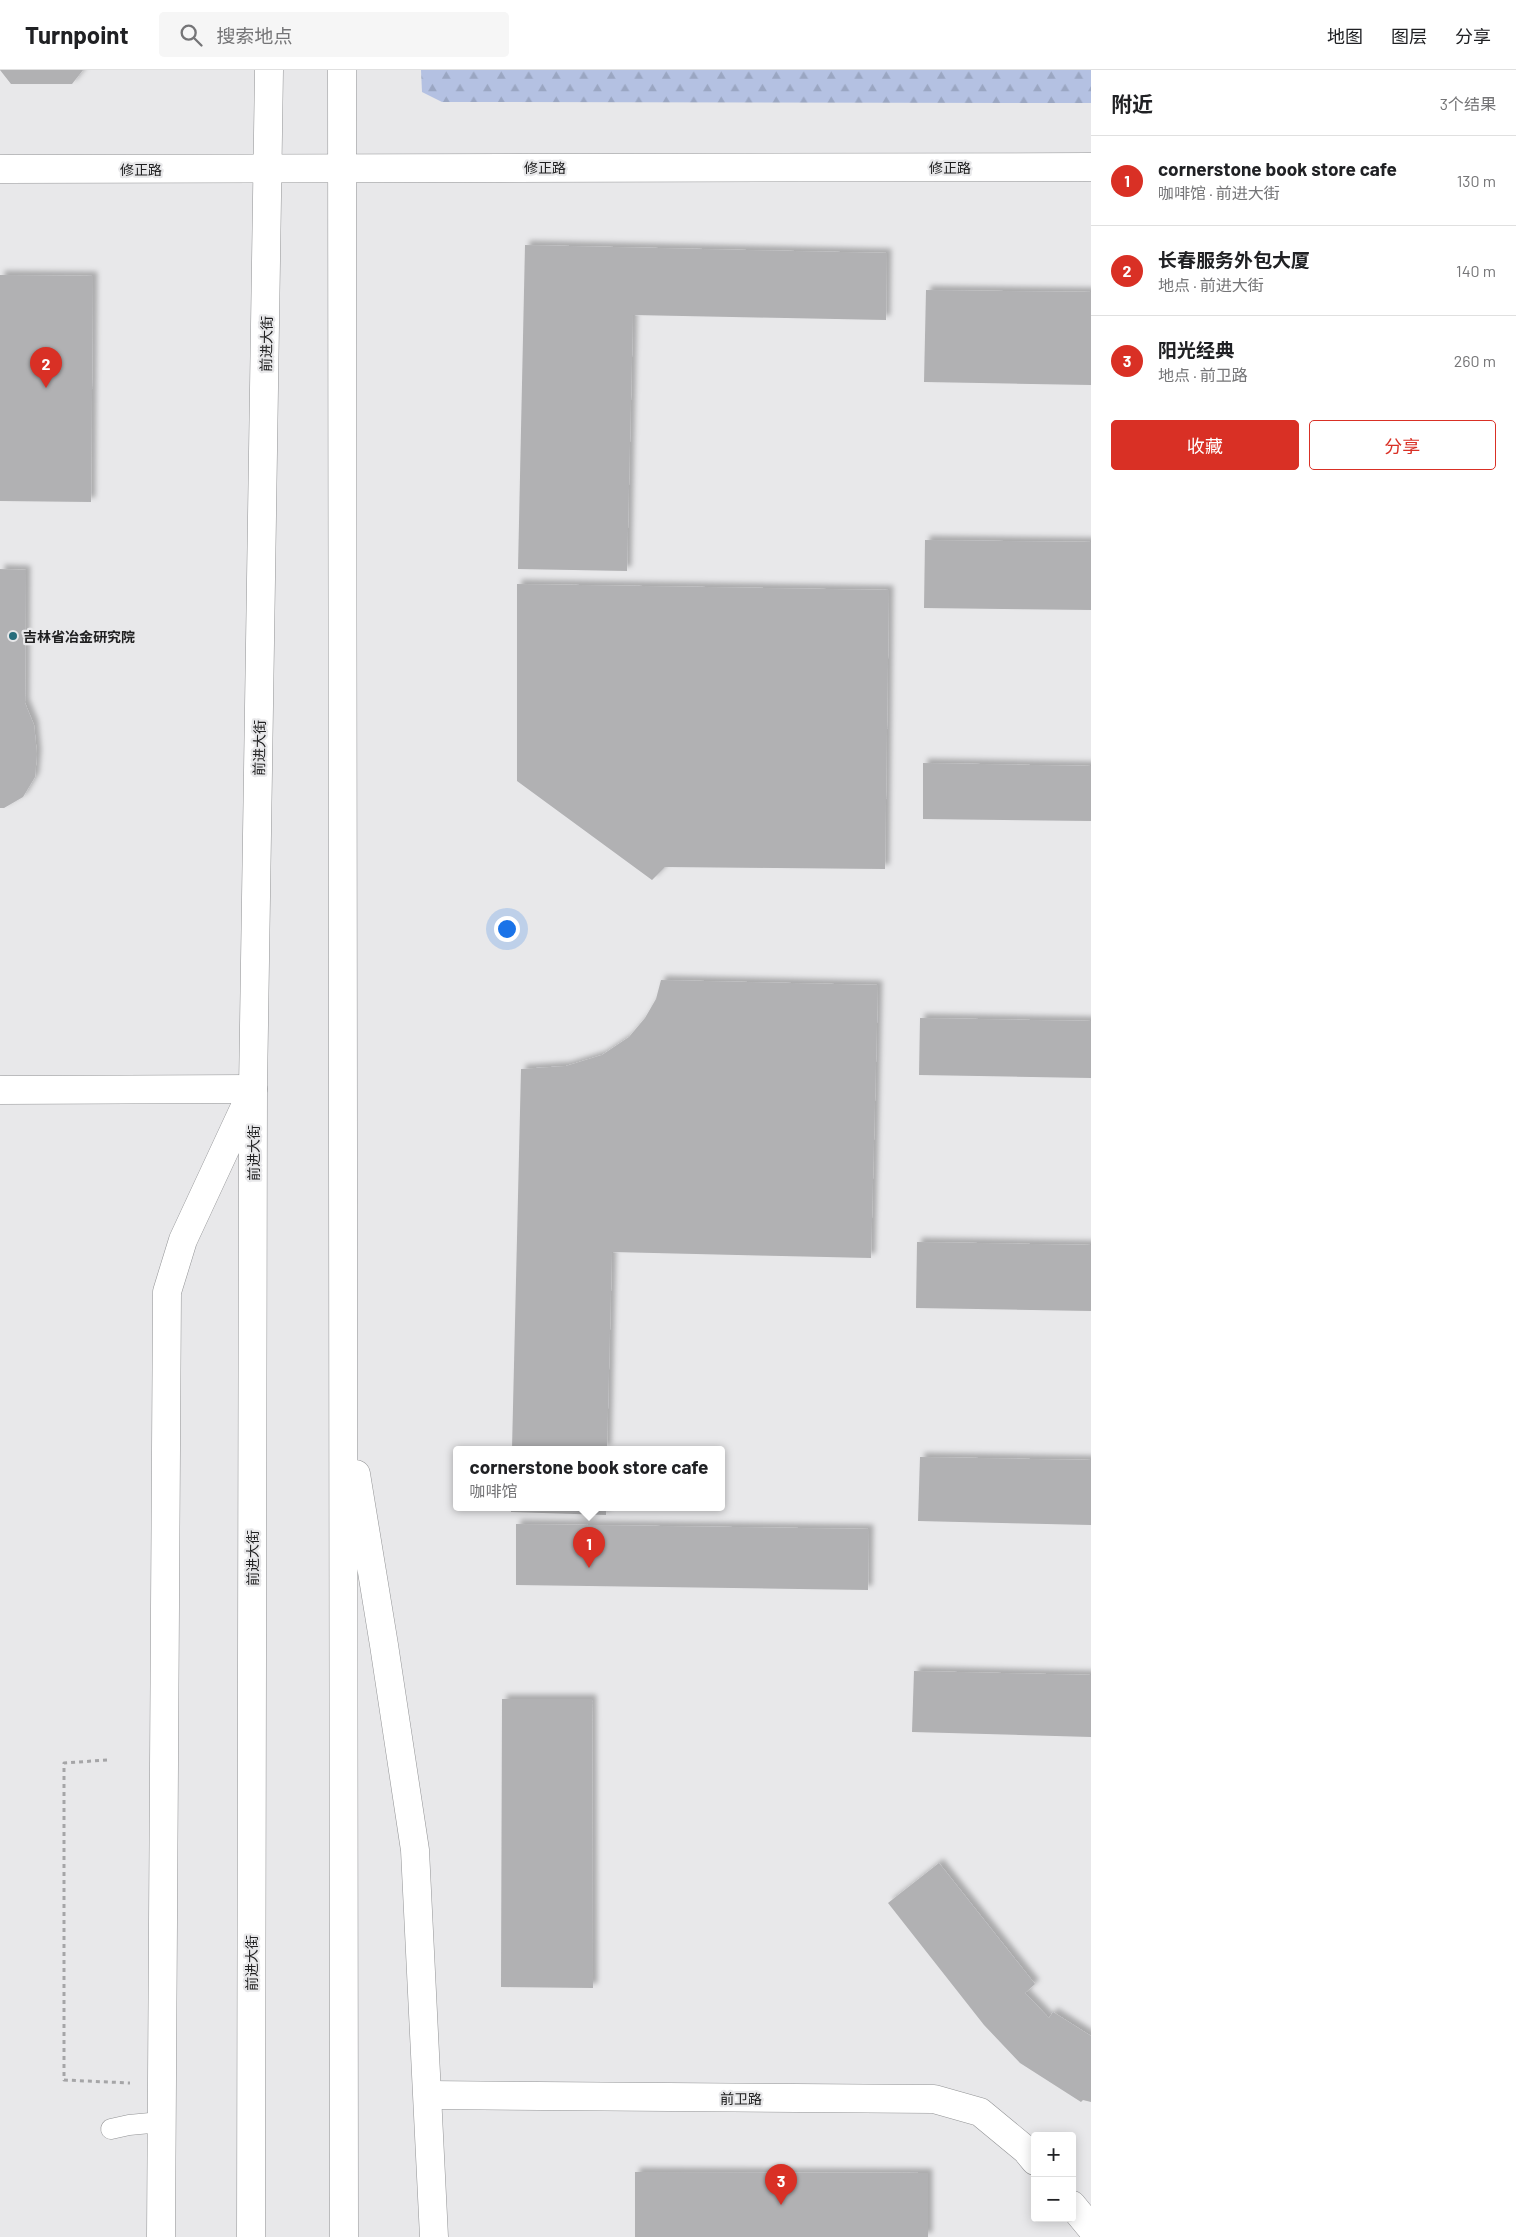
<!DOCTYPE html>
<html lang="zh">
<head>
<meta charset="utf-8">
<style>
  :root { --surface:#fff; --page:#f6f6f6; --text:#202124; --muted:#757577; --line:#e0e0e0; --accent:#d93025 }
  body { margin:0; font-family:Barlow,"Noto Sans SC",sans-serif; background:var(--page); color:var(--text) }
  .controls { position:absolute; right:15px; bottom:15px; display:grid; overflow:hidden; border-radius:5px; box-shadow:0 2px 12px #0003 }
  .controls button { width:45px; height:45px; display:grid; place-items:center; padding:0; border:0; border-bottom:1px solid var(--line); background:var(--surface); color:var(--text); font:25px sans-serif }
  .you { position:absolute; left:506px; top:858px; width:18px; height:18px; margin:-12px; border:4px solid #fff; border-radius:50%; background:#1a73e8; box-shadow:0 0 0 8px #1a73e833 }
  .badge { display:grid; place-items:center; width:32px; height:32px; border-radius:50%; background:var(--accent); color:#fff; font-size:16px; font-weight:700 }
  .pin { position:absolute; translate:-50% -41px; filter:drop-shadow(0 1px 2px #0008) }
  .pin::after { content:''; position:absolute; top:26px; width:18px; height:15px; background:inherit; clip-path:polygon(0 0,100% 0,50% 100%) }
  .popup { position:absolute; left:453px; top:1376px; width:272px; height:65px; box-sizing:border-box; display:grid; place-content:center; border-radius:5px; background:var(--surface); filter:drop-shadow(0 1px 4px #0005); font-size:16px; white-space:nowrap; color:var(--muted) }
  .popup b { font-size:19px; color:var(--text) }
  .popup::after { content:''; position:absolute; left:50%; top:100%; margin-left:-10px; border:10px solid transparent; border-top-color:var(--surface) }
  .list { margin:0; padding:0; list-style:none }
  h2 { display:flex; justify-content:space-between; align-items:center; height:65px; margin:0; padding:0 20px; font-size:21px }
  h2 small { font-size:16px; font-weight:400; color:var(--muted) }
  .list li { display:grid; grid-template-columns:32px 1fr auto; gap:15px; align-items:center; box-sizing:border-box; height:90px; padding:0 20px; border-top:1px solid var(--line) }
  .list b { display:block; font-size:19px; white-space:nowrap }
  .list p { margin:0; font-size:16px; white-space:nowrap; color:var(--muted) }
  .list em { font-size:16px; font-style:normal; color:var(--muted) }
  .actions { display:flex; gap:10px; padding:15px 20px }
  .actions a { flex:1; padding:11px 0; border:1px solid var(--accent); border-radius:5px; text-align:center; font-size:18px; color:var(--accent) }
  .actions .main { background:var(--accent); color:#fff }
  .icon { flex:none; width:28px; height:28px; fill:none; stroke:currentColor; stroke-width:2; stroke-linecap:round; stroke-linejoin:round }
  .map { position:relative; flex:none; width:1091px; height:2167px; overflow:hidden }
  header { display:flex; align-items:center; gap:30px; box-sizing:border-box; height:70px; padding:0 25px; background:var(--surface); border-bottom:1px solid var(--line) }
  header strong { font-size:24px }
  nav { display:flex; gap:28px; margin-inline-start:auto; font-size:18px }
  .search { width:350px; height:45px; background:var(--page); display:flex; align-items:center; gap:12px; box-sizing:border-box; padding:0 18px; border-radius:5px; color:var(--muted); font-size:19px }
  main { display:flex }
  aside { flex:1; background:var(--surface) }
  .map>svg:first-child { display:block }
  .forest { fill:url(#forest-firs) }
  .building { fill:#b1b1b3; filter:url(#shadow) }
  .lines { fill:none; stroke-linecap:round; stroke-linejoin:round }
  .lane-casing { stroke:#929395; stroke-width:21 }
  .secondary-casing { stroke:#929395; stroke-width:29 }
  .primary-casing { stroke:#929395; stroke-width:29 }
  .path { stroke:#a5a5a7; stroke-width:3; stroke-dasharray:4 4; stroke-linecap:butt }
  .lane { stroke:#fff; stroke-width:20 }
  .secondary { stroke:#fff; stroke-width:28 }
  .primary { stroke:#fff; stroke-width:28 }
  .poi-dot { fill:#276d7c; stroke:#e8e8ea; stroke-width:2 }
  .labels { text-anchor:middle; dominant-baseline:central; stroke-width:4.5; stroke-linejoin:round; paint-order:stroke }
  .street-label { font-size:14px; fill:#202021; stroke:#e8e8ea }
  .poi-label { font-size:14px; font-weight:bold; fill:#202021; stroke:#e8e8ea; text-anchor:start }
</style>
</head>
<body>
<header>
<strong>Turnpoint</strong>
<div class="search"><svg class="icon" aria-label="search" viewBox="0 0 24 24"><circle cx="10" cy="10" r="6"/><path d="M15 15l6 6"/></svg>搜索地点</div>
<nav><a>地图</a><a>图层</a><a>分享</a></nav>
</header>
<main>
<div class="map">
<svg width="1091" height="2167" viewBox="0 0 1091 2167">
  <defs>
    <pattern id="forest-firs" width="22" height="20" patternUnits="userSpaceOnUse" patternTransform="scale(1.25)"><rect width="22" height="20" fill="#b4c1e2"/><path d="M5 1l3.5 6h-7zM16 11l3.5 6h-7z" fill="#9aa6c2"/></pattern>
    <filter id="shadow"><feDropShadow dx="4.5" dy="-4.5" stdDeviation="2.5" flood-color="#0004"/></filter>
  </defs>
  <rect width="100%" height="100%" fill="#e8e8ea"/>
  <!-- forest -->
  <path class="forest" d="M421,0H1091V33L442,32L422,22Z"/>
  <!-- building -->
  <path class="building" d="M0,0H83L72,14H11Z
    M525,175L887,183L886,250L633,245L627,501L518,499Z
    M0,205L93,206L91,432L0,431Z
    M926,220L1091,222V315L924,312Z
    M925,470L1091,472V540L924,538Z
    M0,499L26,500L25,633L34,655L37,684L35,707L23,727L4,738H0Z
    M517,514L889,520L885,799L665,797L652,810L517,711Z
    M923,693L1091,696V751L923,749Z
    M661,910L878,915L871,1188L612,1182L607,1379H512L521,999L566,996L602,985L629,967L645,948L656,929Z
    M920,948L1091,951V1008L919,1005Z
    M917,1172L1091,1175V1241L916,1238Z
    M920,1387L1091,1390V1455L918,1451Z
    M511,1437H606V1445L511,1442Z
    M516,1454L869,1459L868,1520L516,1515Z
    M914,1601L1091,1605V1667L912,1662Z
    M502,1629H592L593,1918L501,1917Z
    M939,1793L1035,1914L1025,1923L1049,1948L1053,1942L1091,1966V2032L1083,2030L1081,2032L1020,1993L984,1955L888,1833Z
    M635,2102L928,2103V2167H635Z"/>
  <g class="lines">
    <!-- lane casing -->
    <g class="lane-casing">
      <path id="lane" d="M111,2059L129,2055L161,2052"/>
    </g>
    <!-- secondary casing -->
    <g class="secondary-casing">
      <path id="secondary" d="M0,99L1091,97
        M0,1020L253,1019
        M428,2025L934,2029L980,2042L1026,2080L1035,2091
        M1072,2135L1091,2158"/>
    </g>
    <!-- primary casing -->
    <g class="primary-casing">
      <path id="primary" d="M342,0L344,2167
        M356,1404L384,1575L415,1780L434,2167
        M161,2167L167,1222L183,1170L249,1028
        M251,2167L253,1019L269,0"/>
    </g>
    <!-- path -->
    <path class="path" d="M107,1690L64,1693V2010L130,2013"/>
    <!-- lane -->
    <use href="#lane" class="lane"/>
    <!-- secondary -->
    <use href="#secondary" class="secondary"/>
    <!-- primary -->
    <use href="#primary" class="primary"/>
  </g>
  <!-- markers -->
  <circle class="poi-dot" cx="13" cy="566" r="5"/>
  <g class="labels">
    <!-- street labels -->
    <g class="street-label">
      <text x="545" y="97">修正路</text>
      <text x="950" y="97">修正路</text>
      <text x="141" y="99">修正路</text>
      <text transform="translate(266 274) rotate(-89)">前进大街</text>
      <text transform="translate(259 678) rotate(-89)">前进大街</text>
      <text transform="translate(253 1083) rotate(-90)">前进大街</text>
      <text transform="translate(252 1488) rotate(-90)">前进大街</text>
      <text transform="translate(251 1893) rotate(-90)">前进大街</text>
      <text x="741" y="2028">前卫路</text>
    </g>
    <!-- poi labels -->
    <g class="poi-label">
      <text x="23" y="566">吉林省冶金研究院</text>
    </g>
  </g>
</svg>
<div class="controls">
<button>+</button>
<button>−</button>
</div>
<div class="you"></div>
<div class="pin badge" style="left:589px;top:1498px">1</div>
<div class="popup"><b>cornerstone book store cafe</b>咖啡馆</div>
<div class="pin badge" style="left:46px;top:318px">2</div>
<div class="pin badge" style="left:781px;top:2135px">3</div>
</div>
<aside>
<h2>附近<small>3个结果</small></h2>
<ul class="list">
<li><span class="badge">1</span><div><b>cornerstone book store cafe</b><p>咖啡馆 · 前进大街</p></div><em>130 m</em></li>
<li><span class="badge">2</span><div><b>长春服务外包大厦</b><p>地点 · 前进大街</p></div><em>140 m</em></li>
<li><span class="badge">3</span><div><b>阳光经典</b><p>地点 · 前卫路</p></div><em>260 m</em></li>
</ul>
<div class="actions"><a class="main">收藏</a><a>分享</a></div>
</aside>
</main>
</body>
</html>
